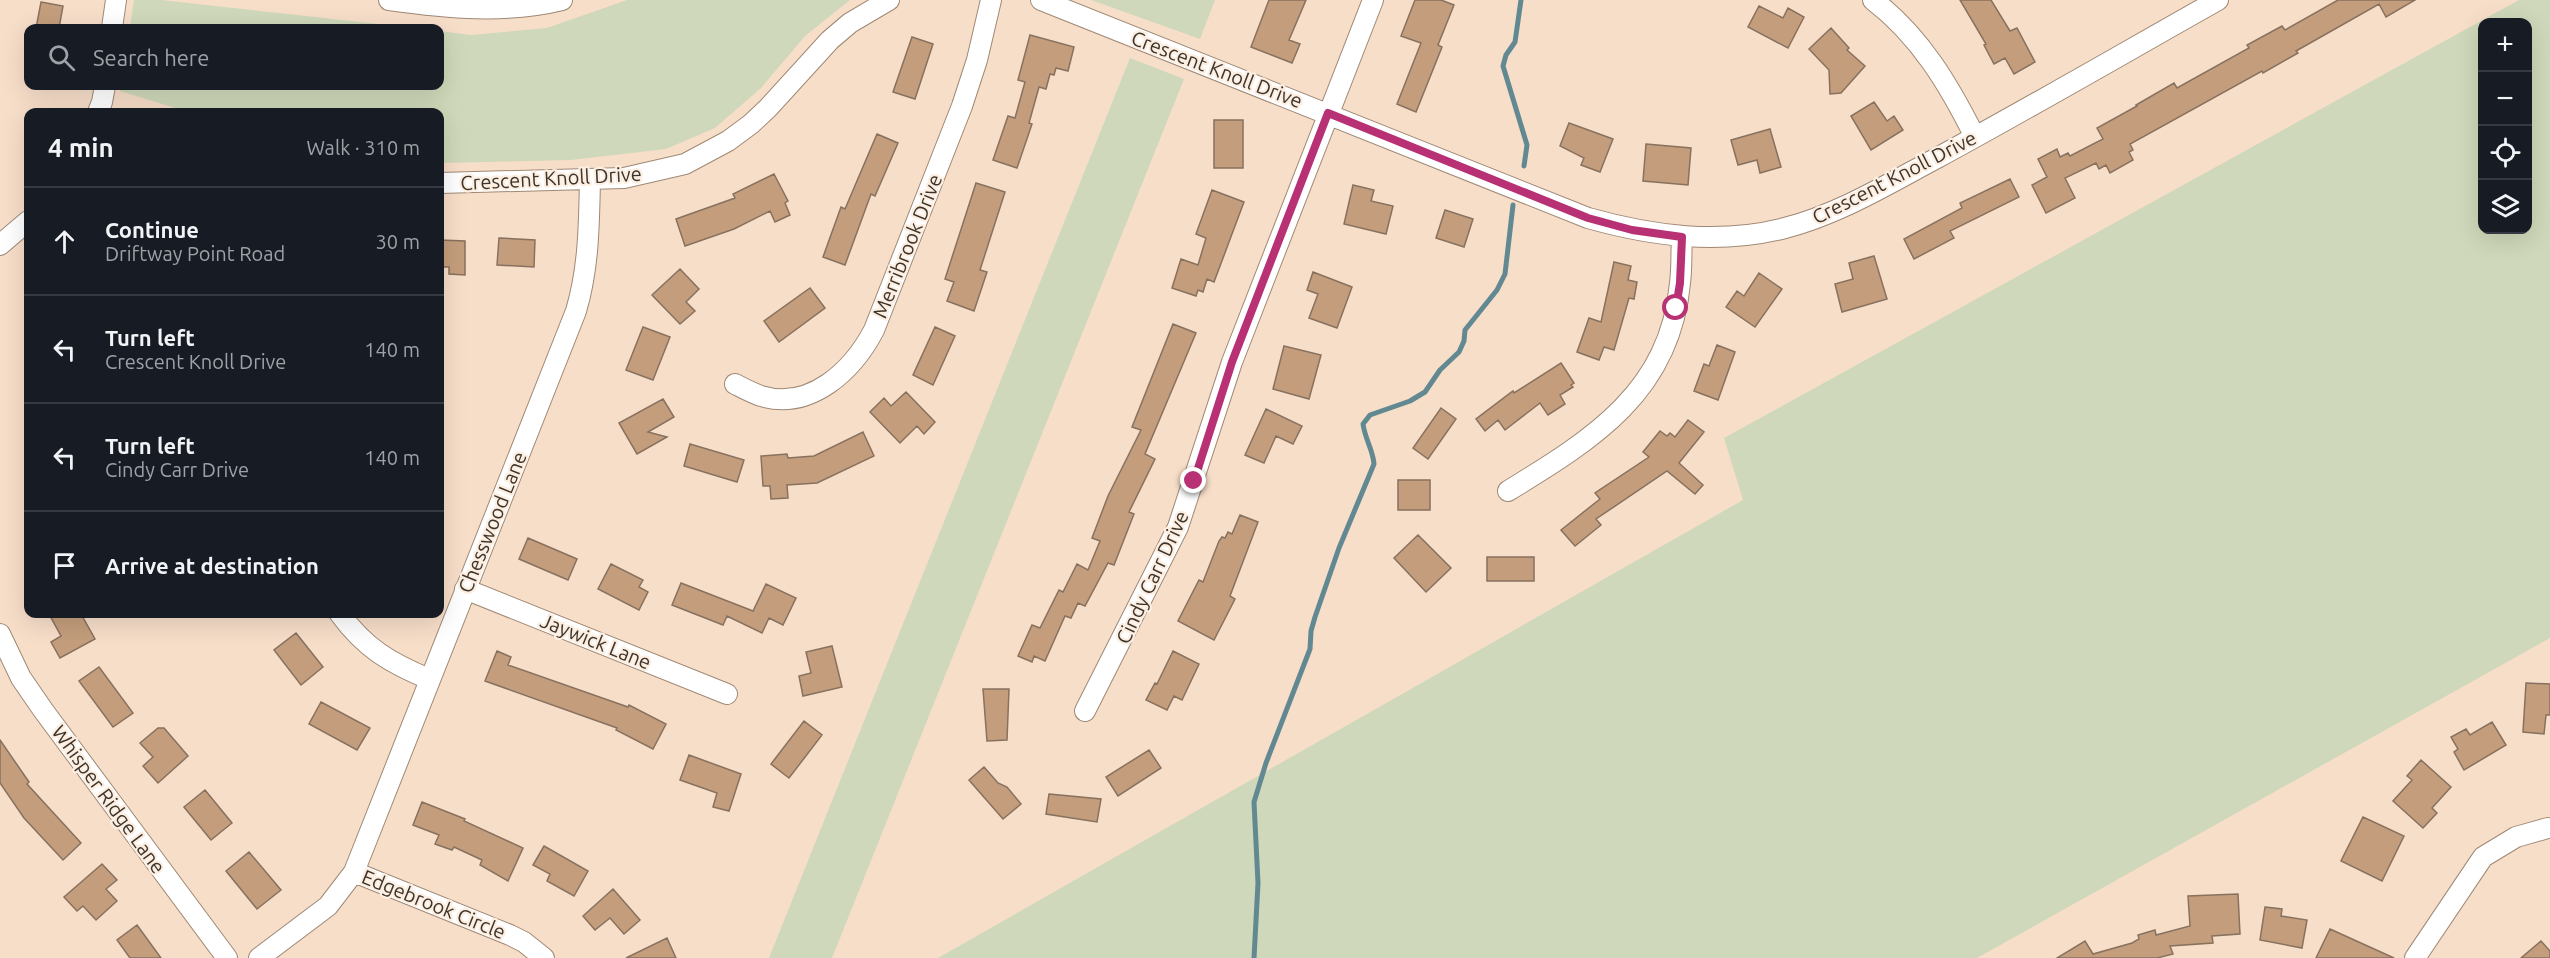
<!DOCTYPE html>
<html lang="en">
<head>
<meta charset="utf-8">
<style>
  :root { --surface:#171b24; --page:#20242c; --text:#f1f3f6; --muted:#9ea1a6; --line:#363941 }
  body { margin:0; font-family:Ubuntu,sans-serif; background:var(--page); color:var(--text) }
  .controls { position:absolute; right:18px; top:18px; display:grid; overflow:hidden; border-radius:12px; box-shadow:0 6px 24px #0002 }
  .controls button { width:54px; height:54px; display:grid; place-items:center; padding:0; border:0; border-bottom:2px solid var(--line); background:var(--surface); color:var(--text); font:30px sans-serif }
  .stop { position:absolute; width:18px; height:18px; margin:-14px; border:4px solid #b73174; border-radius:50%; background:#fff }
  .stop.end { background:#b73174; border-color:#fff; box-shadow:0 2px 6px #0008 }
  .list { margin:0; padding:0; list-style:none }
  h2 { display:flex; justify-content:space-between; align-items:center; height:78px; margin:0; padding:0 24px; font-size:26px }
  h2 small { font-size:20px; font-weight:400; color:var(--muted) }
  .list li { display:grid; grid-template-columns:39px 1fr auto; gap:18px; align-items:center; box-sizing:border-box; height:108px; padding:0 24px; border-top:2px solid var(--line) }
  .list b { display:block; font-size:22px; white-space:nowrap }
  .list p { margin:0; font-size:20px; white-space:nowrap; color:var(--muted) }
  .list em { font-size:20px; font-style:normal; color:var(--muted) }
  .icon { flex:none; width:33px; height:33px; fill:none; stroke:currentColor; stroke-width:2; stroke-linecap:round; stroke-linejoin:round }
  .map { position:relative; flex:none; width:2550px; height:958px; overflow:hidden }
  .search { position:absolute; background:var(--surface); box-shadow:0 6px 24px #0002; left:24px; top:24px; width:420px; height:66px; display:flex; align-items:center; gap:15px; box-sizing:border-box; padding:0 21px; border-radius:12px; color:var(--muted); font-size:22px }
  .panel { position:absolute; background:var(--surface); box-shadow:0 6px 24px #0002; left:24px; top:108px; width:420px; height:510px; border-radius:12px }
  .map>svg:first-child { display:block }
  .green { fill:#cfd8ba; fill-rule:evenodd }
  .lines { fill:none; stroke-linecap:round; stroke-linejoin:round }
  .stream { stroke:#628991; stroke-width:5 }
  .building { fill:#c49e7c; stroke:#87715f; stroke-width:1.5 }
  .minor-casing { stroke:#9f8975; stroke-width:22 }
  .minor { stroke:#fff; stroke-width:20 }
  .route { stroke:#b73174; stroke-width:8 }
  .labels { text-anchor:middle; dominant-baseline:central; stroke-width:4.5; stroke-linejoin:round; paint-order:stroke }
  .street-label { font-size:20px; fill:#3d342b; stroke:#fceee1 }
</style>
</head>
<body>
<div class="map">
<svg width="2550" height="958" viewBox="0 0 2550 958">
  <rect width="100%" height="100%" fill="#f7dec9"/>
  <!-- green -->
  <path class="green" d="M134,0H161L414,28H130Z
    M627,0H850L805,36L761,88L715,128L666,149L571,160L440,163V112H188L120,91L121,86H440V31L471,35L547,28Z
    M1091,0H1215L1200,39Z
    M2519,0H2550V638L1977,958H938L1743,500L1724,438ZM2482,22H2528V230H2482Z
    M1130,58L1184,79L832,958H769Z"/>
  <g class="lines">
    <!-- stream -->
    <path class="stream" d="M1521,0L1515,42L1506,55L1503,66L1527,145L1524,166
      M1254,958L1258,883L1254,802L1266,763L1310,649L1311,631L1315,617L1339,548L1374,464C1373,450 1365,439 1363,424L1370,415L1410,401L1425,392L1440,370L1459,352L1464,341L1465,330L1497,290L1505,274L1513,205"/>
  </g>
  <!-- building -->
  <path class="building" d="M1269,0H1306L1289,40L1300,44L1292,63L1251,47Z
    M1415,0H1441L1454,5L1438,45L1442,47L1416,112L1397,104L1421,43L1401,36Z
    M1960,0H1991L2010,31L2017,28L2035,62L2014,74L2005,58L1994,64L1984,45L1986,44Z
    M2338,0H2415L2386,17L2379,4L2296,51L2298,53L2263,73L2262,71L2130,144L2133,150L2129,152L2133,160L2110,173L2106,165L2099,169L2096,163L2065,178L2075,198L2046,213L2032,185L2047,177L2038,159L2057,149L2060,157L2068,153L2070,156L2103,139L2097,128L2137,106L2136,105L2174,83L2177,88L2249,48L2247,45L2282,26L2285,30Z
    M41,2L63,6L59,28H36Z
    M1759,6L1783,18L1788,8L1804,17L1788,48L1748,27Z
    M1831,28L1849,48L1847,50L1865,66L1841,93L1830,94L1829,70L1809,49Z
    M1030,35L1074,47L1068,71L1056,68L1054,75L1050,74L1046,89L1039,87L1029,123L1032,124L1017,168L993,160L1008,116L1015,118L1025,82L1018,80Z
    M912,37L933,44L915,99L893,92Z
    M1874,102L1887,121L1894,116L1903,130L1871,150L1851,116Z
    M1214,120H1243V168H1214Z
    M1569,123L1613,139L1600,172L1581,165L1584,158L1560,146Z
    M1770,129L1781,167L1760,173L1757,160L1738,165L1731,140Z
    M877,134L898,143L875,196L871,194L845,265L823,257L841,207L845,209Z
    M1646,144L1691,148L1688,185L1643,181Z
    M774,174L788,201L785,203L790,215L775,222L770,211L734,229L685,246L676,219L735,198L733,194Z
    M2010,179L2019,197L1950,231L1954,238L1914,259L1904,239L1962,208L1960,203Z
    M976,183L1005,192L980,270L987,272L974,311L947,301L954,282L945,279Z
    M1353,185L1374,190L1371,201L1393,206L1386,234L1344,224Z
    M1212,190L1244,202L1214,282L1207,279L1203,292L1198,290L1196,296L1172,288L1181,259L1198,265L1206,238L1196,234Z
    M1445,210L1473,219L1464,247L1436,238Z
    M499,238L535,240L534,267L497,265Z
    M440,240L465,241V275L449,274V267H440Z
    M1874,256L1887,299L1842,312L1835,284L1853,279L1849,263Z
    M1614,262L1631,266L1628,280L1637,282L1634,299L1629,298L1614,350L1604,347L1599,360L1577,352L1589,318L1601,322Z
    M680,269L699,289L686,302L695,311L680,324L652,295Z
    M1313,272L1352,287L1337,328L1309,318L1318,294L1307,290Z
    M1759,273L1782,289L1755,327L1726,307L1737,291L1744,296Z
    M810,288L825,308L779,342L764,321Z
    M1173,324L1196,333L1145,454L1155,459L1129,512L1134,514L1114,565L1108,563L1085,606L1078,603L1071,618L1065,616L1045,661L1034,656L1032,662L1018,656L1032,625L1040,628L1059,590L1063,592L1077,564L1088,570L1100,541L1092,538L1108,496L1141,430L1132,427Z
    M643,327L670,337L653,380L626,370Z
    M935,327L955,336L933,385L913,375Z
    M1717,345L1735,352L1718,400L1694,391L1704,364L1709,366Z
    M1284,346L1321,355L1309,399L1273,389Z
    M1561,363L1574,383L1571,385L1573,387L1560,395L1565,404L1548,415L1540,403L1505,430L1498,420L1485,431L1476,419L1513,391L1514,393Z
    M906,392L935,422L924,434L917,426L900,443L870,412L884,398L891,406Z
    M663,399L674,417L648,432L667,437L637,454L619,423Z
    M1441,408L1456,419L1428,459L1413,448Z
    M1266,409L1302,426L1293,444L1276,436L1264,463L1245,455Z
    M1688,420L1704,432L1679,463L1703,485L1695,494L1667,471L1596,519L1601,525L1575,546L1561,530L1600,499L1595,493L1649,457L1643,452L1660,431L1667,436L1670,433L1675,437Z
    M863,432L874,456L817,483L787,485L788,498L771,499L770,486H763L761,456L787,454L788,458L814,456Z
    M690,444L744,460L737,482L684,466Z
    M1398,480H1430V510H1398Z
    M1240,515L1258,522L1230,596L1235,599L1214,640L1178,621L1199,580L1203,582L1219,541L1222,537L1225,538L1228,532L1232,534Z
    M1418,535L1451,568L1426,592L1394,558Z
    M528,538L577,559L568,580L519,559Z
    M1487,557H1534V581H1487Z
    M611,564L643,580L639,587L648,592L639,610L598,589Z
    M681,583L753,611L766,584L796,598L783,625L769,618L762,633L727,616L723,625L672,605Z
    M49,614H81L95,639L60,658L51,642L61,636Z
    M296,633L323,667L301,685L274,650Z
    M832,646L842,687L803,696L799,676L811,673L806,652Z
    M497,651L511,657L508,665L628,707L629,705L666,724L653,749L616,730L617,728L485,681Z
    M1173,651L1199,664L1182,700L1174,696L1167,710L1146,700L1155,683L1157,684Z
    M99,667L133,713L113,727L79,681Z
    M2526,683L2550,684V715H2546L2544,734L2523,732Z
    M983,689H1009L1007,740L987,741Z
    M321,702L370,728L357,750L309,724Z
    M804,721L822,735L789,778L771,764Z
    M2492,722L2506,745L2464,770L2454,752L2458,749L2451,737L2466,729L2470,735Z
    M158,728H164L188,756L158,783L143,766L153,757L140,743Z
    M0,740L29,782L27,784L81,843L63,860L24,818L0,783Z
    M1149,750L1161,768L1118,796L1106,777Z
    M689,755L741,774L729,811L713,807L717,793L680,780Z
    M2421,760L2451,787L2432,808L2437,813L2423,828L2393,801L2412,780L2407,776Z
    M984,767L998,783L1007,787L1021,804L1003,819L969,780Z
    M205,790L232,823L211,840L184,807Z
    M1049,794L1101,799L1097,822L1046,814Z
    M422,802L465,819L464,821L523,848L508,881L480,865L482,860L454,847L452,850L435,844L439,835L413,825Z
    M2363,817L2404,836L2382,881L2341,861Z
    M544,846L588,871L574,896L547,881L550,874L533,865Z
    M249,852L281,890L257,909L226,871Z
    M102,864L117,880L106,889L117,901L96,920L83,906L77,911L64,897Z
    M613,889L640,920L624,934L610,918L595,930L583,916Z
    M2238,894L2240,934L2212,936L2213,943L2170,946L2173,954L2157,958H2057L2085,941L2093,954L2132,943L2139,939L2138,935L2155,930L2156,935L2190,926L2188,896Z
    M2265,907L2282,909L2281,916L2307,920L2302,948L2260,940Z
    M137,925L161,958H130L117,940Z
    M2330,929L2394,958H2316Z
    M667,938L676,958H626Z
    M2541,941L2550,951V958H2521Z"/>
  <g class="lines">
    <!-- minor casing -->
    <g class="minor-casing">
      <path id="minor" d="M389,0C447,8 505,14 562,0
        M1041,0L1588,218C1652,236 1719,245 1785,228C1839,214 1888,184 1937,158C2031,107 2124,53 2218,0
        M1873,0C1920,36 1949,85 1975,137
        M112,28L116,0
        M98,112L102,102L105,86
        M440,183L624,178L685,164L728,141L751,124L768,108L830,40L850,23L889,0
        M0,245L28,221
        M735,384C743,388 752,393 761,396C811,411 853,370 874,330L962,106L977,60L991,0
        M1508,491C1593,439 1670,392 1680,283C1682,268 1681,252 1682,237
        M465,589L727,694
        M340,614C365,648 390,663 429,679
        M0,634L21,678L43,710L227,958
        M1085,711L1178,527L1232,362L1373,0
        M354,872L510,935L524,942L544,958
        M259,958L328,906L354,872L576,311C589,267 589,224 590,179
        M2415,958L2483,857L2516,837L2548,828"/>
    </g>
    <!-- minor -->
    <use href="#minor" class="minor"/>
  </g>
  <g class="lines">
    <!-- route -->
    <path class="route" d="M1194,481L1232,362L1328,113L1588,218L1632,230L1682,237L1680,283L1676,308"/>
  </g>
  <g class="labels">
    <!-- street labels -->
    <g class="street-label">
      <text transform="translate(1217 69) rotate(21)">Crescent Knoll Drive</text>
      <text transform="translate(1894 177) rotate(-27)">Crescent Knoll Drive</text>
      <text transform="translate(551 178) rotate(-3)">Crescent Knoll Drive</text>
      <text transform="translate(907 246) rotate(-68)">Merribrook Drive</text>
      <text transform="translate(492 522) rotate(-68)">Chesswood Lane</text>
      <text transform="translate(1152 577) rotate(-65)">Cindy Carr Drive</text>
      <text transform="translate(596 641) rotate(22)">Jaywick Lane</text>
      <text transform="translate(109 799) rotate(54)">Whisper Ridge Lane</text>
      <text transform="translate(434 904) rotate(22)">Edgebrook Circle</text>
    </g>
  </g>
</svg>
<div class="controls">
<button>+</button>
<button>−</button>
<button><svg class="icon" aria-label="locate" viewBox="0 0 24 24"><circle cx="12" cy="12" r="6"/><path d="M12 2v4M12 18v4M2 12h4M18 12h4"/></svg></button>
<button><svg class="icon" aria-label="layers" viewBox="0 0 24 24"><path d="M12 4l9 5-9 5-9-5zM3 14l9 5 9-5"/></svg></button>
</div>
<div class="stop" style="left:1676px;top:308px"></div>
<div class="stop end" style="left:1194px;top:481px"></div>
<div class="search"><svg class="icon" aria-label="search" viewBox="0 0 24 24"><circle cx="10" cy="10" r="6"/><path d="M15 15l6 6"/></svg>Search here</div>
<section class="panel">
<h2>4 min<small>Walk · 310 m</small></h2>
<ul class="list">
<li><svg class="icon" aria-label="ahead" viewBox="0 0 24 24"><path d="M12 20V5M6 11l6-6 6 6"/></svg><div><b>Continue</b><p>Driftway Point Road</p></div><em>30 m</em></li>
<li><svg class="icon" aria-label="left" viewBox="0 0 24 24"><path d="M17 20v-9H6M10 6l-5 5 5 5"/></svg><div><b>Turn left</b><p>Crescent Knoll Drive</p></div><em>140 m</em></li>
<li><svg class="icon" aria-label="left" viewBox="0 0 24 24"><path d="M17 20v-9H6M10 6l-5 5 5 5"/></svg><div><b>Turn left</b><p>Cindy Carr Drive</p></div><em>140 m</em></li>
<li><svg class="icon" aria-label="arrive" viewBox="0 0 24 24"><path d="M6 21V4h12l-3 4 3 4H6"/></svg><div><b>Arrive at destination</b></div></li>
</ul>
</section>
</div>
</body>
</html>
